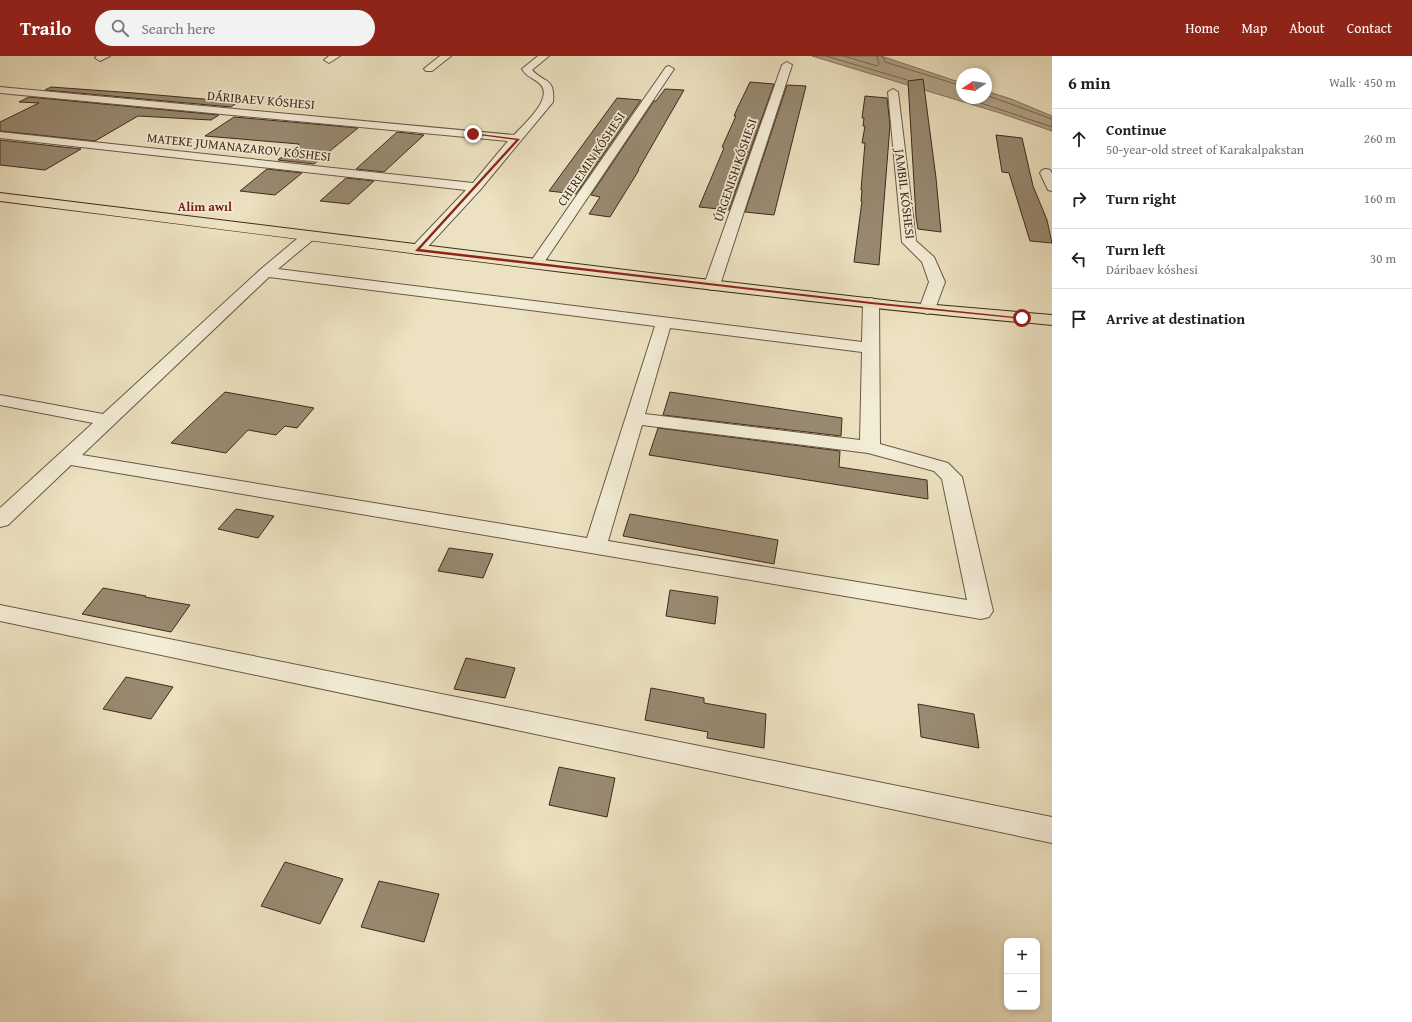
<!DOCTYPE html>
<html lang="en">
<head>
<meta charset="utf-8">
<style>
  :root { --surface:#fff; --page:#f2f2f2; --text:#222; --muted:#767676; --line:#e0e0e0; --accent:#8f2418 }
  body { margin:0; font-family:"Gentium Book Plus",serif; background:var(--page); color:var(--text) }
  .controls { position:absolute; right:12px; bottom:12px; display:grid; overflow:hidden; border-radius:8px; box-shadow:0 2px 6px #0003 }
  .controls button { width:36px; height:36px; display:grid; place-items:center; padding:0; border:0; border-bottom:1px solid var(--line); background:var(--surface); color:var(--text); font:20px sans-serif }
  .compass { position:absolute; left:956px; top:12px; width:36px; height:36px; border-radius:50%; background:var(--surface); box-shadow:0 2px 6px #0003; rotate:258deg }
  .stop { position:absolute; width:12px; height:12px; margin:-9px; border:3px solid #8f2418; border-radius:50%; background:#fff }
  .stop.end { background:#8f2418; border-color:#fff; box-shadow:0 1px 4px #0008 }
  .list { margin:0; padding:0; list-style:none }
  h2 { display:flex; justify-content:space-between; align-items:center; height:52px; margin:0; padding:0 16px; font-size:17px }
  h2 small { font-size:13px; font-weight:400; color:var(--muted) }
  .list li { display:grid; grid-template-columns:26px 1fr auto; gap:12px; align-items:center; box-sizing:border-box; height:60px; padding:0 16px; border-top:1px solid var(--line) }
  .list b { display:block; font-size:15px; white-space:nowrap }
  .list p { margin:0; font-size:13px; white-space:nowrap; color:var(--muted) }
  .list em { font-size:13px; font-style:normal; color:var(--muted) }
  .icon { flex:none; width:22px; height:22px; fill:none; stroke:currentColor; stroke-width:2; stroke-linecap:round; stroke-linejoin:round }
  .map { position:relative; flex:none; width:1052px; height:966px; overflow:hidden }
  header { display:flex; align-items:center; gap:24px; box-sizing:border-box; height:56px; padding:0 20px; background:var(--accent); color:#fff }
  header strong { font-size:19px }
  nav { display:flex; gap:22px; margin-inline-start:auto; font-size:14px }
  .search { width:280px; height:36px; background:var(--page); display:flex; align-items:center; gap:10px; box-sizing:border-box; padding:0 14px; border-radius:22px; color:var(--muted); font-size:15px }
  main { display:flex }
  aside { flex:1; background:var(--surface) }
  .map>svg:first-child { display:block }
  .water { fill:#b1a388; stroke:#83735d }
  .lines { fill:none; stroke-linecap:round; stroke-linejoin:round }
  .shore { stroke:#786752; stroke-width:1 }
  .building { fill:#988a71; stroke:#3e2b1c }
  .minor-casing { stroke:#6a5845; stroke-width:2 }
  .major-casing { stroke:#3e2b1c; stroke-width:2 }
  .minor { fill:#f3ecd6; fill-rule:evenodd }
  .major { fill:#ece1c0; fill-rule:evenodd }
  .route { fill:#8f2418 }
  .labels { text-anchor:middle; dominant-baseline:central; stroke-width:3.5; stroke-linejoin:round; paint-order:stroke }
  .far-street-label { font-size:13px; fill:#3e2b1c; stroke:#f3ecd6 }
  .far-neighbourhood-label { font-size:13px; font-weight:bold; fill:#7a1f14; stroke:#f3ecd6 }
</style>
</head>
<body>
<header>
<strong>Trailo</strong>
<div class="search"><svg class="icon" aria-label="search" viewBox="0 0 24 24"><circle cx="10" cy="10" r="6"/><path d="M15 15l6 6"/></svg>Search here</div>
<nav><a>Home</a><a>Map</a><a>About</a><a>Contact</a></nav>
</header>
<main>
<div class="map">
<svg width="1052" height="966" viewBox="0 0 1052 966">
  <rect width="100%" height="100%" fill="#ece1c0"/>
  <filter id="stains"><feTurbulence type="fractalNoise" baseFrequency=".005" numOctaves="4"/><feColorMatrix values="0 0 0 0 .2 0 0 0 0 .09 0 0 0 0 .02 0 0 0 .5 -.17"/></filter>
  <radialGradient id="worn" r=".72"><stop offset=".6" stop-color="#630" stop-opacity="0"/><stop offset="1" stop-color="#630" stop-opacity=".3"/></radialGradient>
  <!-- water -->
  <path class="water" d="M812,0H881L962,27V42H986V35L1011,43L1052,60V75L1000,57Z"/>
  <g class="lines">
    <!-- shore -->
    <path class="shore" d="M826,0L907,24
      M844,0L877,10L879,8L877,0
      M882,0L885,6L962,30
      M986,39L1052,63
      M966,42L1052,71"/>
  </g>
  <!-- building -->
  <path class="building" d="M923,23L936,122L941,176L918,173L916,161L908,25Z
    M750,26L774,28L729,154L699,151L724,92L722,91L736,60H734L737,53Z
    M787,29L806,30L774,159L745,156Z
    M51,31L134,37L238,46L231,51L45,34Z
    M665,33L684,34L638,114H639L610,161L589,158L600,141L591,139L654,45H656Z
    M865,40L887,42L890,69L879,209L854,206L862,145H861L862,134H861L865,87H862L865,70H863L864,62H862Z
    M29,41L219,59L211,64L138,60L95,85L0,75V66L39,47L19,46Z
    M617,42L641,44L576,138L549,135Z
    M234,61L358,72L314,108L278,104L299,88L205,80Z
    M397,76L424,79L384,116L356,113Z
    M996,79L1022,82L1033,130L1047,164L1052,187L1030,185L1009,117L1002,116Z
    M0,84L81,93L45,114L0,109Z
    M267,113L302,117L275,139L240,135Z
    M346,122L374,125L349,148L320,145Z
    M225,336L287,347L314,352L297,372L285,370L276,379L248,374L226,397L171,387Z
    M670,336L842,362L841,380L663,359Z
    M658,372L840,395L839,411L927,424L928,443L649,399Z
    M236,453L274,460L258,482L218,473Z
    M630,458L778,484L774,508L623,480Z
    M449,492L493,498L483,522L438,515Z
    M103,532L146,540L145,541L190,549L171,576L82,558Z
    M670,534L718,541L715,568L666,560Z
    M466,602L515,612L505,642L454,633Z
    M126,621L173,631L151,663L103,653Z
    M651,632L704,642V647L766,658L764,692L707,682L708,676L645,664Z
    M918,648L974,658L979,692L921,681Z
    M559,711L615,722L607,761L549,749Z
    M285,806L343,823L320,868L261,850Z
    M379,825L439,838L424,886L361,871Z"/>
  <g class="lines">
    <!-- minor casing -->
    <g class="minor-casing">
      <path id="minor" d="M97,0H110L100,5L95,2Z
        M329,0H340L329,7L324,4Z
        M440,0H451L432,15H426L424,13L426,11Z
        M538,0H549L532,14C545,28 555,21 553,46L480,134L422,197L417,198L412,197L410,194L412,191L466,134L0,82V76L473,127L508,85L0,37V31L514,79C523,69 553,43 541,29C535,22 527,22 522,13Z
        M787,6L792,9L720,229L717,232L712,234L707,232L704,229L782,9Z
        M669,10L674,13L543,208L541,211L536,212L531,211L529,208L666,11Z
        M893,33L898,36L916,185L934,201L945,226L935,253L933,256L927,258L921,256L919,253L929,226L922,206L902,186L888,36Z
        M1046,113L1050,114L1052,117V135L1048,134L1040,117L1042,114Z
        M309,176L314,177L316,180L314,183L278,213L862,286L863,247L865,244L871,242L877,244L879,247L880,388L948,407L962,421L993,555L989,561L981,563L71,409L8,469L0,471V452L93,367L0,349V339L103,358L261,213L304,177ZM269,221L655,270L587,482L82,399ZM670,272L862,296L860,384L645,358ZM642,369L868,397L934,415L942,423L967,544L608,485Z
        M0,549L1052,761V787L0,565Z"/>
    </g>
    <!-- major casing -->
    <g class="major-casing">
      <path id="major" d="M0,137L650,217L901,246L1052,259V269C886,255 720,235 555,215C370,192 185,169 0,145Z"/>
    </g>
    <!-- minor -->
    <use href="#minor" class="minor"/>
    <!-- major -->
    <use href="#major" class="major"/>
  </g>
  <!-- route -->
  <path class="route" d="M473,77L520,83L420,193L871,246L1024,262L1022,263L871,248L415,195L516,84L471,78Z"/>
  <g class="labels">
    <!-- far-street labels -->
    <g class="far-street-label">
      <text transform="translate(261 44) rotate(5)">DÁRIBAEV KÓSHESI</text>
      <text transform="translate(239 91) rotate(6)">MATEKE JUMANAZAROV KÓSHESI</text>
      <text transform="translate(591 103) rotate(-56)">CHEREMIN KÓSHESI</text>
      <text transform="translate(735 114) rotate(-71)">ÚRGENISH KÓSHESI</text>
      <text transform="translate(905 138) rotate(83)">JAMBIL KÓSHESI</text>
    </g>
    <!-- far-neighbourhood labels -->
    <g class="far-neighbourhood-label">
      <text x="205" y="150">Alim awıl</text>
    </g>
  </g>
  <rect width="100%" height="100%" filter="url(#stains)"/>
  <rect width="100%" height="100%" fill="url(#worn)"/>
</svg>
<div class="controls">
<button>+</button>
<button>−</button>
</div>
<svg class="compass" viewBox="-18 -18 36 36"><path d="M0-13l5 13h-10z" fill="#e53935"/><path d="M0 13l5-13h-10z" fill="#767676"/></svg>
<div class="stop" style="left:1022px;top:262px"></div>
<div class="stop end" style="left:473px;top:78px"></div>
</div>
<aside>
<h2>6 min<small>Walk · 450 m</small></h2>
<ul class="list">
<li><svg class="icon" aria-label="ahead" viewBox="0 0 24 24"><path d="M12 20V5M6 11l6-6 6 6"/></svg><div><b>Continue</b><p>50-year-old street of Karakalpakstan</p></div><em>260 m</em></li>
<li><svg class="icon" aria-label="right" viewBox="0 0 24 24"><path d="M7 20v-9h11M14 6l5 5-5 5"/></svg><div><b>Turn right</b></div><em>160 m</em></li>
<li><svg class="icon" aria-label="left" viewBox="0 0 24 24"><path d="M17 20v-9H6M10 6l-5 5 5 5"/></svg><div><b>Turn left</b><p>Dáribaev kóshesi</p></div><em>30 m</em></li>
<li><svg class="icon" aria-label="arrive" viewBox="0 0 24 24"><path d="M6 21V4h12l-3 4 3 4H6"/></svg><div><b>Arrive at destination</b></div></li>
</ul>
</aside>
</main>
</body>
</html>
